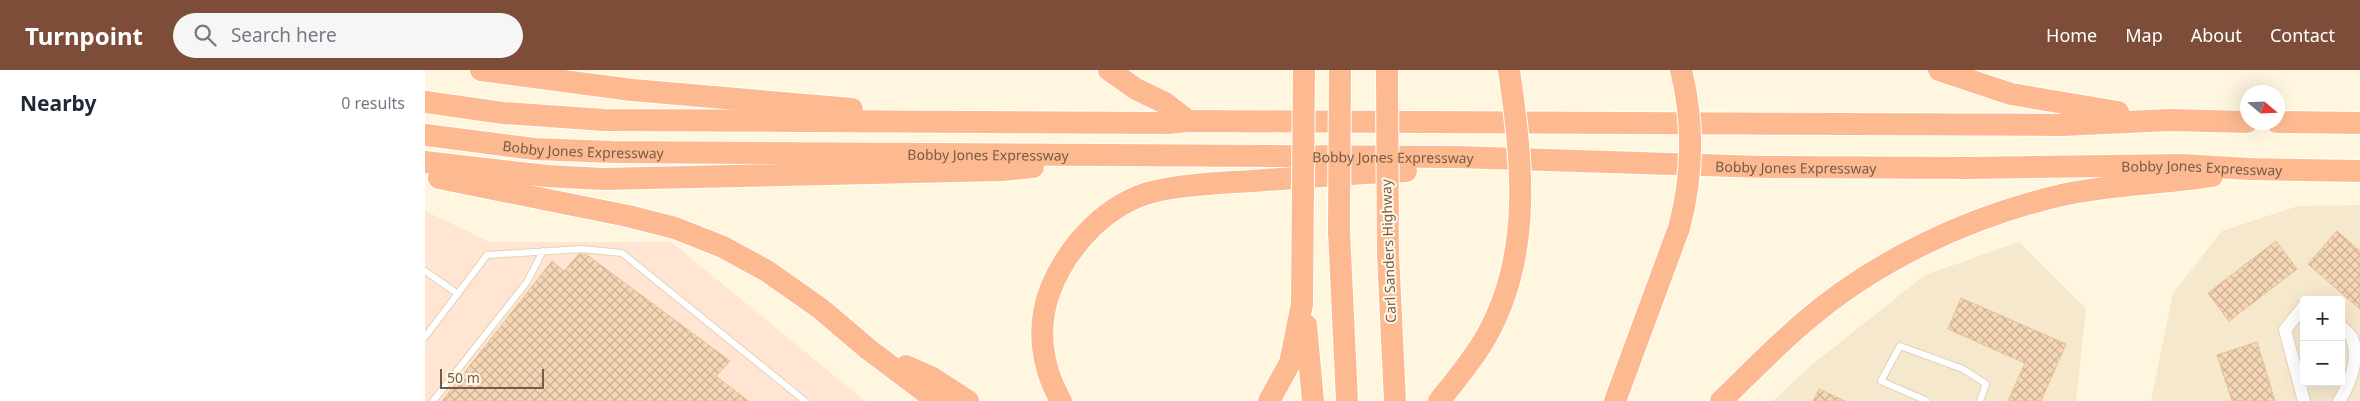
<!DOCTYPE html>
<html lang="en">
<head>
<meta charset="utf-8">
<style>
  :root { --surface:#fff; --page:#f6f6f7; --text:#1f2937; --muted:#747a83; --line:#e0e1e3; --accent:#7d4d39 }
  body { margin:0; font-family:"Noto Sans",sans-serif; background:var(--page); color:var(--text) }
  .controls { position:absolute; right:15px; bottom:15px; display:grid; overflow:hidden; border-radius:5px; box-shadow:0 5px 20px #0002 }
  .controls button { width:45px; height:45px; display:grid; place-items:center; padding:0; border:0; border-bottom:1px solid var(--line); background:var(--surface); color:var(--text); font:25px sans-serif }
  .compass { position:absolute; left:1815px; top:15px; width:45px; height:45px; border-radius:50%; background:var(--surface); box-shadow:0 5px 20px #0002; rotate:109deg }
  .scale { position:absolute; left:15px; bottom:12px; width:104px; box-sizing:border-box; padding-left:5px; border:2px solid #765c45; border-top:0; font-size:14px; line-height:18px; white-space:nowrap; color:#765c45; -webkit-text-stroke:4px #fff8e7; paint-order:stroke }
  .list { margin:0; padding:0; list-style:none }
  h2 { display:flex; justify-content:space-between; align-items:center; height:65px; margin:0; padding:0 20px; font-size:21px }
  h2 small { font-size:16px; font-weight:400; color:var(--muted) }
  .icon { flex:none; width:28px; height:28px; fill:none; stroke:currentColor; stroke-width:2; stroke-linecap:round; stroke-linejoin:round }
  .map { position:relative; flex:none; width:1935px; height:331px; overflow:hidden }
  header { display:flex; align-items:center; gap:30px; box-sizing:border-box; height:70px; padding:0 25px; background:var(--accent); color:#fff }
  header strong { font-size:24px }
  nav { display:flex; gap:28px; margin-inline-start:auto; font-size:18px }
  .search { width:350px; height:45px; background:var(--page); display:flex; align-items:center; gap:12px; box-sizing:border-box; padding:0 18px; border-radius:28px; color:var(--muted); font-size:19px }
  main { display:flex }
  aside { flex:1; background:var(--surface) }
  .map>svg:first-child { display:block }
  .residential { fill:#f6e8cd; fill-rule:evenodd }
  .commercial { fill:#ffe5d2 }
  .building { fill:url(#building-cross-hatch); stroke:#e9bf94 }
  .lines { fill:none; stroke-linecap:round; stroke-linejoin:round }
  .service-casing { stroke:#e2d2bb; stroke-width:8 }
  .minor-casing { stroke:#e2d2bb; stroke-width:14 }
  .motorway-casing { stroke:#fff; stroke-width:24 }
  .service { stroke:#fff; stroke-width:6 }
  .minor { stroke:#fff; stroke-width:12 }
  .motorway { stroke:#fdba91; stroke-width:22 }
  .motorway-bridge-casing { stroke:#fff; stroke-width:24; stroke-linecap:butt }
  .motorway-bridge { stroke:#fdba91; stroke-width:22 }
  .labels { text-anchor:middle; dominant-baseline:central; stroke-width:4; stroke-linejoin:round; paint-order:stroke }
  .street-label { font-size:14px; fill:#765c45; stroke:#fff8e7 }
</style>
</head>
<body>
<header>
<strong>Turnpoint</strong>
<div class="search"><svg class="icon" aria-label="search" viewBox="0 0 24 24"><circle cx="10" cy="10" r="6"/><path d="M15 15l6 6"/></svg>Search here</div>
<nav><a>Home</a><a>Map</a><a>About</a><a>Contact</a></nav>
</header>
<main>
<aside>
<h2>Nearby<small>0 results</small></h2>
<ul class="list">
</ul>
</aside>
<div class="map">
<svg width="1935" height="331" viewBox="0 0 1935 331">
  <defs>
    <pattern id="building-cross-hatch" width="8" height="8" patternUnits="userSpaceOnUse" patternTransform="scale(1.25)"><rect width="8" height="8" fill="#f5d6b5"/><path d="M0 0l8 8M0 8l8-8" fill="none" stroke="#cbb195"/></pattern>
  </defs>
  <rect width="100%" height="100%" fill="#fef6df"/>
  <!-- residential -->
  <path class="residential" d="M1935,135V331H1726L1748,223L1797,161L1873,136ZM1879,230H1916V312H1879Z
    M1594,172L1661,239L1651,331H1348L1383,298L1500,205Z"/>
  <!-- commercial -->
  <path class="commercial" d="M0,141L65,172H246L440,331H0Z"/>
  <!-- building -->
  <path class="building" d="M1912,161L1935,181V239L1883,194Z
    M1851,171L1872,199L1804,251L1783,223Z
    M154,184L162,185L305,291L291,306L323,331H17L127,191L139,201Z
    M1536,228L1641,274L1616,331H1583L1600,293L1523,259Z
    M1832,272L1850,331H1807L1792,285Z
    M1394,319L1420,331H1388Z"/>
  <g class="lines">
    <!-- service casing -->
    <g class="service-casing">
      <path id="service" d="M0,201L33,224
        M0,267L62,185L157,179L197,183L380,331
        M8,331L102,212L118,181
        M1502,331L1456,311L1475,276L1538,299L1561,314L1555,331"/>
    </g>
    <!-- minor casing -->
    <g class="minor-casing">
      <path id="minor" d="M1879,236L1860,260L1879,331
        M1914,331C1925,314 1935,288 1927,268C1925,264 1920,260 1916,256"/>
    </g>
    <!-- motorway casing -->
    <g class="motorway-casing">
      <g id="motorway">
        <path d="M56,0L207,20L427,39"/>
        <path d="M684,0L711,19L740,33L763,51"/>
        <path d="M1514,0L1586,24L1693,42"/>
        <path d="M0,32L78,43L179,50L743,53L763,51L1638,55L1745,50L1822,52"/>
        <path d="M1852,52L1935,53"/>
        <path id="s1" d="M0,65L110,79L187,82L1032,87L1339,97L1543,98L1757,95L1825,99L1935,101"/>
        <path d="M0,92L122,106L178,109L578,100L608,97"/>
        <path d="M14,108L203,146L250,158L298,177L342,201L396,239L443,279L512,331"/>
        <path d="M914,161L922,331"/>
        <path d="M963,184L970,331"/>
        <path d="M881,255L888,331"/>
        <path d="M481,296L506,307L543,331"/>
        <path d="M636,331C616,297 611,255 626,218C644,174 683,132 731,121C767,113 804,113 840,110C887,107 934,103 981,101"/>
        <path d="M844,331L865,293L877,234"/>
        <path d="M1190,331L1254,158"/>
        <path d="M1296,331C1323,305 1349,278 1378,253C1451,190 1543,147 1637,125C1686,114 1737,114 1787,106"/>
      </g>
    </g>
    <!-- service -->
    <use href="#service" class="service"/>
    <!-- minor -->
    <use href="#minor" class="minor"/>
    <!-- motorway -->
    <use href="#motorway" class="motorway"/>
    <!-- motorway-bridge casing -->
    <g class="motorway-bridge-casing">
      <path id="motorway-bridge" d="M962,0L963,184
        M1254,158C1268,106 1269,53 1256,0
        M914,161L915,0
        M877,234L879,0
        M1014,331C1030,311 1048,290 1061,267C1108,184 1097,90 1084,0"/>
    </g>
    <!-- motorway-bridge -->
    <use href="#motorway-bridge" class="motorway-bridge"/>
  </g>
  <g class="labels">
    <!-- street labels -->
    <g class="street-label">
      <text stroke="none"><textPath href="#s1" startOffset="159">Bobby Jones Expressway</textPath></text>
      <text stroke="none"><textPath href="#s1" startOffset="564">Bobby Jones Expressway</textPath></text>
      <text stroke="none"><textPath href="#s1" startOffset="969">Bobby Jones Expressway</textPath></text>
      <text stroke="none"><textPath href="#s1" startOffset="1372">Bobby Jones Expressway</textPath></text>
      <text stroke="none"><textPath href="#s1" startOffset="1778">Bobby Jones Expressway</textPath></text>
      <text transform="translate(963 181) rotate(-92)">Carl Sanders Highway</text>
    </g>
  </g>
</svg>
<div class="controls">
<button>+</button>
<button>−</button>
</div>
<svg class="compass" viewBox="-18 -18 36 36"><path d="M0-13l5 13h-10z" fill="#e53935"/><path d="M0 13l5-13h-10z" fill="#747a83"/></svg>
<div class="scale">50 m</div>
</div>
</main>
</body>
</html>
